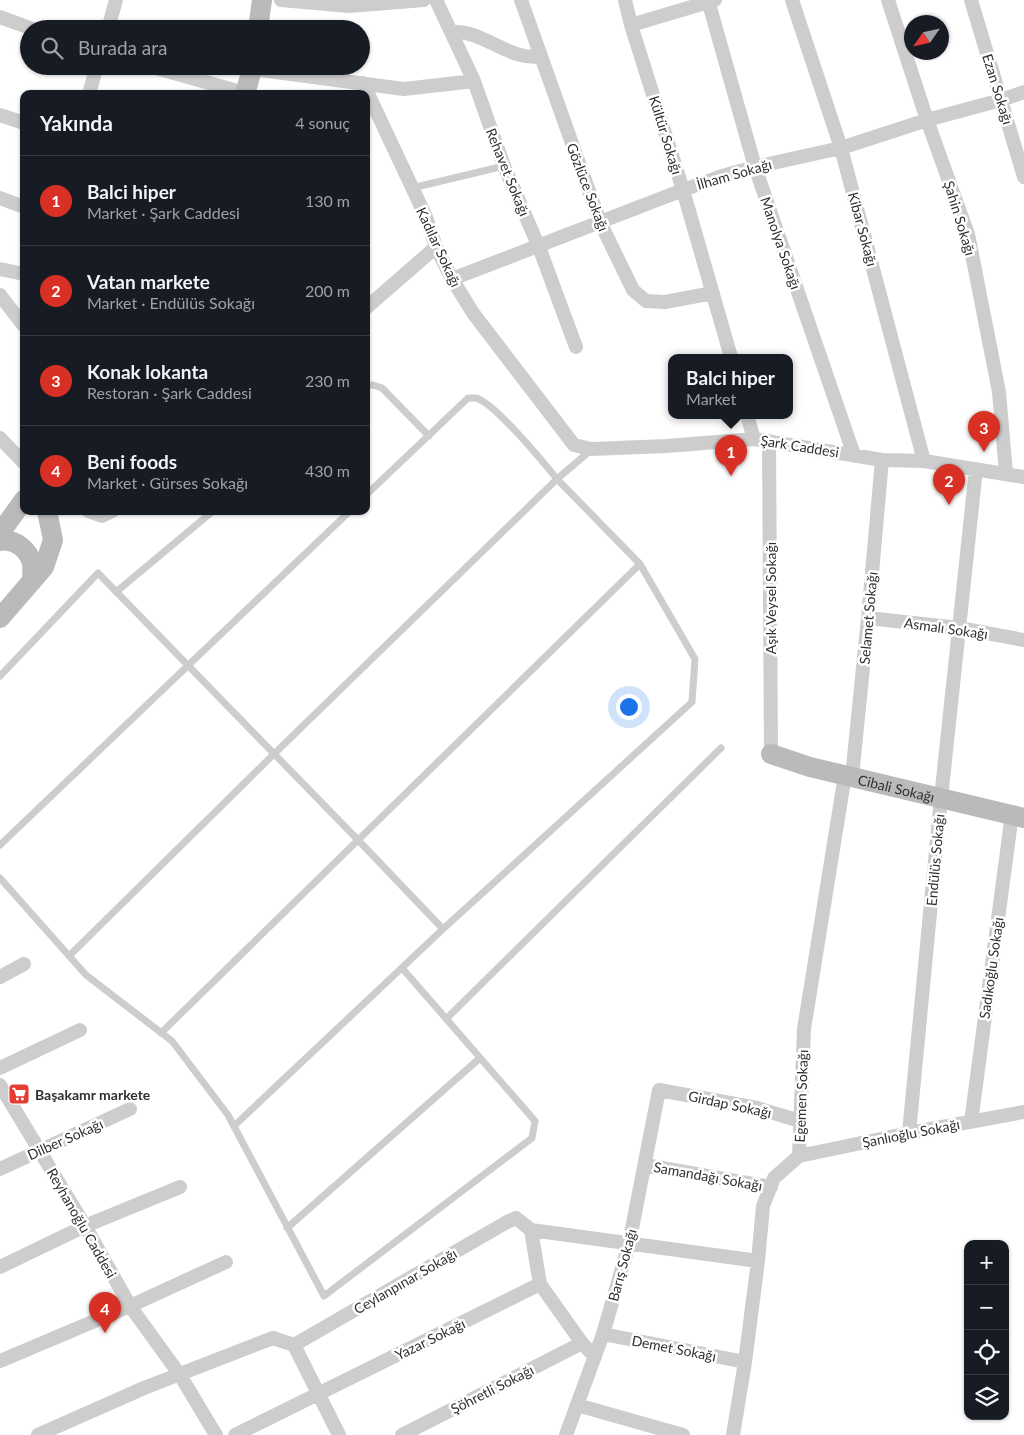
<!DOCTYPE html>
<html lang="tr">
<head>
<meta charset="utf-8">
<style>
  :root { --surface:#171b24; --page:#20242c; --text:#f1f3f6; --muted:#9ea1a6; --line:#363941; --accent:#d93025 }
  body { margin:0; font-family:Lato,sans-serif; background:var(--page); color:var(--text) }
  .controls { position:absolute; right:15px; bottom:15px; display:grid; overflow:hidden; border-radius:10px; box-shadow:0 1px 4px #0004 }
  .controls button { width:45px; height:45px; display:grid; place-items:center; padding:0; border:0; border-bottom:1px solid var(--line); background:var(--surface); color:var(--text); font:25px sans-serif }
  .compass { position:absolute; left:904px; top:15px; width:45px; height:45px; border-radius:50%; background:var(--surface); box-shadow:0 1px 4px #0004; rotate:236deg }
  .you { position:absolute; left:628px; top:706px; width:18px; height:18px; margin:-12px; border:4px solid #fff; border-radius:50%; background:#1a73e8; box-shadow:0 0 0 8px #1a73e833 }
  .badge { display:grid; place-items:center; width:32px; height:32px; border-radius:50%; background:var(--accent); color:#fff; font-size:16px; font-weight:700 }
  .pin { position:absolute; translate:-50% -41px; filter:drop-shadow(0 1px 2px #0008) }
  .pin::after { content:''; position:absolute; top:26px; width:18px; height:15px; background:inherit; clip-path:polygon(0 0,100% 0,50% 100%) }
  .popup { position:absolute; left:668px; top:354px; width:125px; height:65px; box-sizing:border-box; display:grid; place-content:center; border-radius:10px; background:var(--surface); filter:drop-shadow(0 1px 4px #0005); font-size:16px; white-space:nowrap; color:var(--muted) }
  .popup b { font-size:19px; color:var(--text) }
  .popup::after { content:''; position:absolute; left:50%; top:100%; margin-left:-10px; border:10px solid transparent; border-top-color:var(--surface) }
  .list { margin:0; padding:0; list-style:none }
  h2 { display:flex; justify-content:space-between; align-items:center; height:65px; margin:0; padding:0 20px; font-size:21px }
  h2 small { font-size:16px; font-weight:400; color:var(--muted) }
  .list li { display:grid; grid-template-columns:32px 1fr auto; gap:15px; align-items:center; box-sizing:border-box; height:90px; padding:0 20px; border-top:1px solid var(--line) }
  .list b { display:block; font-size:19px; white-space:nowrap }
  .list p { margin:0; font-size:16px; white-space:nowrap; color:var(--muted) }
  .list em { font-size:16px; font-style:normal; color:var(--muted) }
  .icon { flex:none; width:28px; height:28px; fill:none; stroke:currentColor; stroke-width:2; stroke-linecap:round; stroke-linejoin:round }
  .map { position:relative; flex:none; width:1024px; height:1435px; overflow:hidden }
  .search { position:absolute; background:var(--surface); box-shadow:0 1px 4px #0004; left:20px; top:20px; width:350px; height:55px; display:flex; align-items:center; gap:12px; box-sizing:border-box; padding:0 18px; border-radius:28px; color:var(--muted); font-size:19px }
  .panel { position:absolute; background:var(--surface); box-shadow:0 1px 4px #0004; left:20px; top:90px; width:350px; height:425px; border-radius:10px }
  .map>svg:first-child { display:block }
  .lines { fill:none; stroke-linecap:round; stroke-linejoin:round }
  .lane { stroke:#cdcdcd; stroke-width:7 }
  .street { stroke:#cdcdcd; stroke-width:14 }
  .secondary { stroke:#bababa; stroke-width:20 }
  .labels { text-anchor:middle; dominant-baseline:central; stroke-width:5; stroke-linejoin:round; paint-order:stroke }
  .street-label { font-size:14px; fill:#303030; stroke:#fff }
  .poi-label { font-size:14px; font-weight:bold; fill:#303030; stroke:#fff; text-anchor:start }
</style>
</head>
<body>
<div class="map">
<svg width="1024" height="1435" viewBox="0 0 1024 1435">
  <rect width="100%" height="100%" fill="#fff"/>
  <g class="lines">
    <!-- lane -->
    <path class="lane" d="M412,188L504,166
      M366,386L373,385L382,388L429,436
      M116,592L213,511
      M0,676L98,573L359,841L443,929
      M0,845L350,511
      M0,878L86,975L172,1041L228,1115L324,1296L532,1138L535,1121L402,968
      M69,956L274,754L557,479C543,462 495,403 476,398C474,398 471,398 468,398L366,495
      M446,1019L721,748
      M161,1033L640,564
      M234,1126L443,929L692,702L695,659L640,564L557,479L591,450
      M287,1228L480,1058"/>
    <!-- street -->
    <path class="street" d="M281,0L349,6L424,0
      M436,0L474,81L504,166L539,247L576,347
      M521,0L600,222L633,290L646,301L665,302L713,293
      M625,0L631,25L683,190L731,357
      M708,0L755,167L854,455
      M792,0L841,148L924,461
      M888,0L927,120L968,234L999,392L1006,473
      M971,0L1024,177
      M0,17L33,29
      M631,25L715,0
      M108,29L116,0
      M451,32C483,29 509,62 541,56
      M149,66L248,94
      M252,69L404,89L474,81
      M363,83L426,217L436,247L452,279L473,313L574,445L591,449L667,446L754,439L882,460L924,461L1024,477
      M89,94L97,66
      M0,115L24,123
      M0,198L24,207
      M0,269L24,274
      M452,279L683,190L722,176L755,167L841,148L927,120L1001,100L1024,92
      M0,295L24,326
      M366,308L436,247
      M747,415L754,439
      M0,438L24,463
      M769,441L771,754
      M88,511L102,516L112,511
      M868,618L959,628L1024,640
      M852,777L868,618L882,460
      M0,977L24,964
      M0,1068L80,1030
      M0,1085L85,1226L130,1306L180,1375L216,1435
      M971,1122L1012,814
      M909,1133L941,798L976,469
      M799,1156L909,1133L1024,1112
      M645,1165L771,1187
      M0,1169L130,1109
      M531,1230L758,1261
      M0,1267L85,1226L180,1187
      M603,1334L745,1362
      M294,1345L507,1222L516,1218L531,1230L540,1284L582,1343L595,1357
      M294,1345L339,1435
      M0,1361L130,1306L226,1262
      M577,1405L683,1435
      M38,1435L144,1388L273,1338L294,1345
      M235,1435L540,1284
      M402,1435L582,1343
      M566,1435L603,1334L629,1244L659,1090L757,1108L800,1121
      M733,1435L745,1362L758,1261L763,1206L774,1178L799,1156L804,1029L845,775"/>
    <!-- secondary -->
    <g class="secondary">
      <path d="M258,29L262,0"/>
      <path d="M245,94L253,66"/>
      <path d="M0,533L24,500"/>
      <path d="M0,541C15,538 29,550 32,564C33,569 32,576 32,581"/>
      <path d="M0,618L44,567L53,540L47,511"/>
      <path id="s1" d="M771,754L810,767L1024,818"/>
    </g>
  </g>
  <!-- icons -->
  <defs>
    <g id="supermarket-square" transform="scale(1.125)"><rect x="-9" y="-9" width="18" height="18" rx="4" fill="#e63b33" stroke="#fff"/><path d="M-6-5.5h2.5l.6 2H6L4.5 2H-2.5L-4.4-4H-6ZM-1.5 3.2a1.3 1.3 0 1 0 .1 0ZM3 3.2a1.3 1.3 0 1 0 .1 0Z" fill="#fff"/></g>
  </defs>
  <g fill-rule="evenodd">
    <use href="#supermarket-square" x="19" y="1094"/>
  </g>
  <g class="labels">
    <!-- street labels -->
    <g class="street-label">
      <text transform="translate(998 89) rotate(73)">Ezan Sokağı</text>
      <text transform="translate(666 135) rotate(73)">Kültür Sokağı</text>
      <text transform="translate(508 172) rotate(68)">Rehavet Sokağı</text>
      <text transform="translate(734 174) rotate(-16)">İlham Sokağı</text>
      <text transform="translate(588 187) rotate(69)">Gözlüce Sokağı</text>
      <text transform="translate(960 218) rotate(73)">Şahin Sokağı</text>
      <text transform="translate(863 229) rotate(75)">Kibar Sokağı</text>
      <text transform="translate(781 243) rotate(71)">Manolya Sokağı</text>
      <text transform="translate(439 247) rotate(65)">Kadılar Sokağı</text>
      <text transform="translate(800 446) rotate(9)">Şark Caddesi</text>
      <text transform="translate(770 598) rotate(-90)">Aşık Veysel Sokağı</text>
      <text transform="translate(868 618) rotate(-85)">Selamet Sokağı</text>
      <text transform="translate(946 628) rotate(8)">Asmalı Sokağı</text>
      <text stroke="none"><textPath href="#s1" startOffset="130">Cibali Sokağı</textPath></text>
      <text transform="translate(935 860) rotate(-85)">Endülüs Sokağı</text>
      <text transform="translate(991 968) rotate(-82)">Sadıkoğlu Sokağı</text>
      <text transform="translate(801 1096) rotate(-88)">Egemen Sokağı</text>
      <text transform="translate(730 1104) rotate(12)">Girdap Sokağı</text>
      <text transform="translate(911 1133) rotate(-11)">Şanlıoğlu Sokağı</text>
      <text transform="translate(65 1139) rotate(-24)">Dilber Sokağı</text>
      <text transform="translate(708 1176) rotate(10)">Samandağı Sokağı</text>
      <text transform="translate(82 1223) rotate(60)">Reyhanoğlu Caddesi</text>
      <text transform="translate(622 1265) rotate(-75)">Barış Sokağı</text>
      <text transform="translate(405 1281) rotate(-30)">Ceylanpınar Sokağı</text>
      <text transform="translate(430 1339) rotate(-26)">Yazar Sokağı</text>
      <text transform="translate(674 1348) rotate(11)">Demet Sokağı</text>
      <text transform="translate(492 1389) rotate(-27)">Şöhretli Sokağı</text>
    </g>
    <!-- poi labels -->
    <g class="poi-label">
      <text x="35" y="1094">Başakamr markete</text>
    </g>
  </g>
</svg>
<div class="controls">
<button>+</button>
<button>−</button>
<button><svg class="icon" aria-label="locate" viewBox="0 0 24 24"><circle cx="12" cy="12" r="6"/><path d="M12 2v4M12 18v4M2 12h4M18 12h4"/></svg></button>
<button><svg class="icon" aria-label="layers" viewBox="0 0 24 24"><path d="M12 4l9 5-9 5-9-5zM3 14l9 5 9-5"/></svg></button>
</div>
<svg class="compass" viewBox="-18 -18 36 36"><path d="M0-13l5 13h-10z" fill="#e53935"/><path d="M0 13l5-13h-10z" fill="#9ea1a6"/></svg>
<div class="you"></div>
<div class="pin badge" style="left:731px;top:476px">1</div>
<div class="popup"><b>Balci hiper</b>Market</div>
<div class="pin badge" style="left:949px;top:505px">2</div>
<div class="pin badge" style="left:984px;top:452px">3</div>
<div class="pin badge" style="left:105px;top:1333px">4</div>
<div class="search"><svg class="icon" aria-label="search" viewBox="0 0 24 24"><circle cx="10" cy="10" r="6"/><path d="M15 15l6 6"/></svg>Burada ara</div>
<section class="panel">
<h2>Yakında<small>4 sonuç</small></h2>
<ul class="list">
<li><span class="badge">1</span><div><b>Balci hiper</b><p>Market · Şark Caddesi</p></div><em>130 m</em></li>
<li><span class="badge">2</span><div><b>Vatan markete</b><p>Market · Endülüs Sokağı</p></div><em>200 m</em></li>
<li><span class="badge">3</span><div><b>Konak lokanta</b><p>Restoran · Şark Caddesi</p></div><em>230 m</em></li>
<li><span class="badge">4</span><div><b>Beni foods</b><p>Market · Gürses Sokağı</p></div><em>430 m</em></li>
</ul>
</section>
</div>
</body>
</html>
